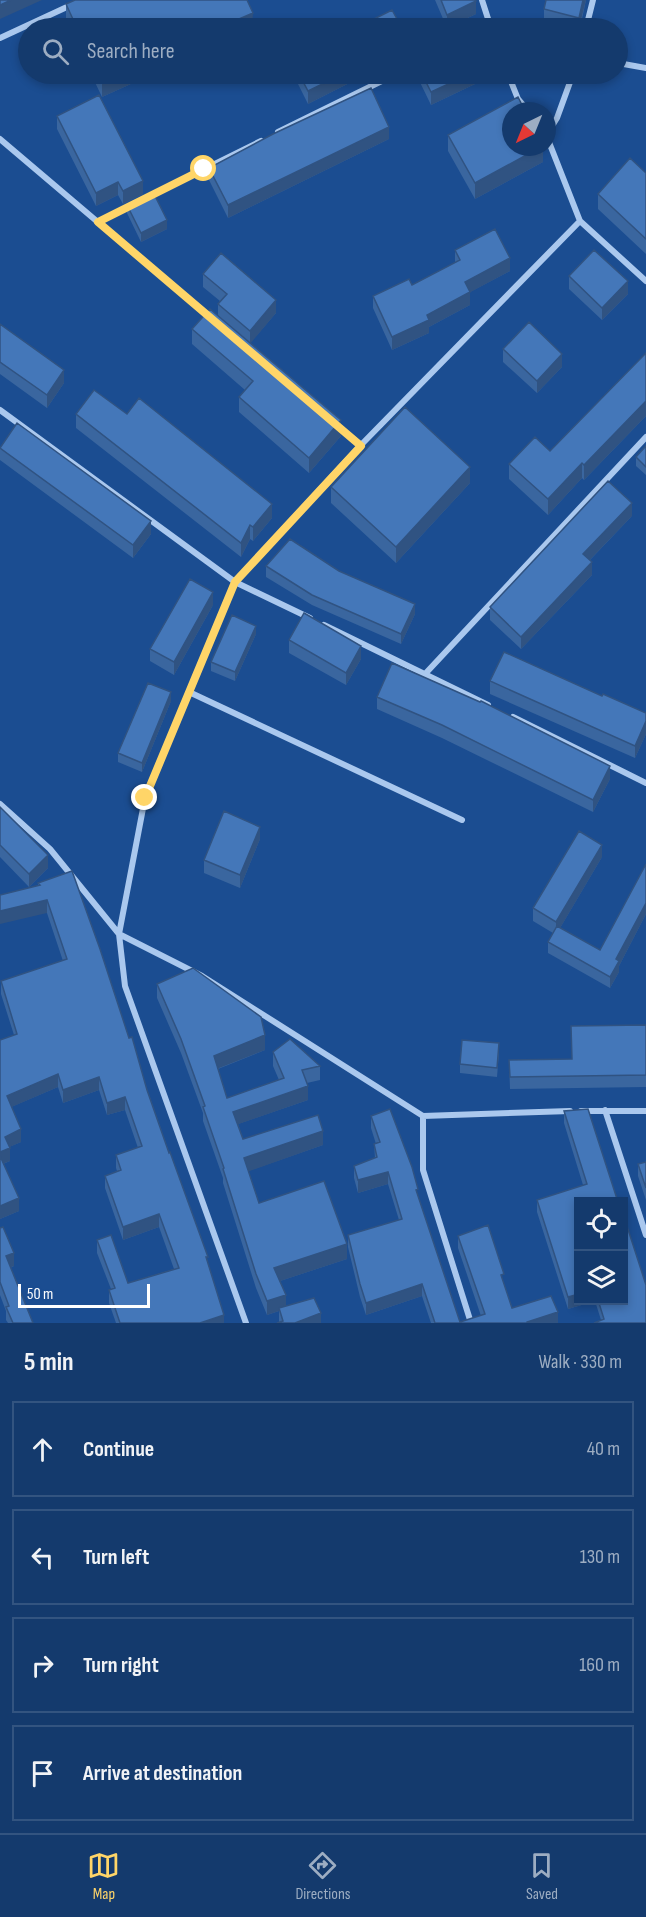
<!DOCTYPE html>
<html lang="en">
<head>
<meta charset="utf-8">
<style>
  :root { --surface:#143a6d; --page:#1d4172; --text:#f1f3f6; --muted:#9dadc2; --line:#335480; --accent:#ffd568 }
  body { margin:0; font-family:"Sofia Sans Condensed",sans-serif; background:var(--page); color:var(--text) }
  .controls { position:absolute; right:18px; bottom:18px; display:grid; overflow:hidden; border-radius:0px; box-shadow:0 3px 9px #0003 }
  .controls button { width:54px; height:54px; display:grid; place-items:center; padding:0; border:0; border-bottom:2px solid var(--line); background:var(--surface); color:var(--text); font:30px sans-serif }
  .compass { position:absolute; left:502px; top:102px; width:54px; height:54px; border-radius:50%; background:var(--surface); box-shadow:0 3px 9px #0003; rotate:223deg }
  .scale { position:absolute; left:18px; bottom:15px; width:132px; box-sizing:border-box; padding-left:6px; border:3px solid #fff; border-top:0; font-size:16px; line-height:21px; white-space:nowrap; color:#fff; -webkit-text-stroke:4px #1b4d91; paint-order:stroke }
  .stop { position:absolute; width:18px; height:18px; margin:-14px; border:4px solid #ffd568; border-radius:50%; background:#fff }
  .stop.end { background:#ffd568; border-color:#fff; box-shadow:0 2px 6px #0008 }
  .list { margin:0; padding:0; list-style:none }
  h2 { display:flex; justify-content:space-between; align-items:center; height:78px; margin:0; padding:0 24px; font-size:26px }
  h2 small { font-size:20px; font-weight:400; color:var(--muted) }
  .list li { display:grid; grid-template-columns:39px 1fr auto; gap:18px; align-items:center; box-sizing:border-box; height:96px; margin:0 12px 12px; padding:0 12px; border:2px solid var(--line); border-radius:0px }
  .list b { display:block; font-size:22px; white-space:nowrap }
  .list em { font-size:20px; font-style:normal; color:var(--muted) }
  .icon { flex:none; width:33px; height:33px; fill:none; stroke:currentColor; stroke-width:2; stroke-linecap:round; stroke-linejoin:round }
  .map { position:relative; flex:none; width:646px; height:1323px; overflow:hidden }
  .search { position:absolute; background:var(--surface); box-shadow:0 3px 9px #0003; left:18px; right:18px; top:18px; height:66px; display:flex; align-items:center; gap:15px; box-sizing:border-box; padding:0 21px; border-radius:33px; color:var(--muted); font-size:22px }
  .sheet { height:510px; background:var(--surface) }
  nav { display:flex; justify-content:space-around; align-items:center; box-sizing:border-box; height:84px; border-top:2px solid var(--line); background:var(--surface); font-size:16px; color:var(--muted) }
  nav a { display:grid; justify-items:center; gap:3px }
  nav .on { color:var(--accent) }
  .map>svg:first-child { display:block }
  .lines { fill:none; stroke-linecap:round; stroke-linejoin:round }
  .street { stroke:#aac8ee; stroke-width:6 }
  .wall { fill:#3a669f }
  .shaded-wall { fill:#305382 }
  .building { fill:#4477b9; stroke:#305382; stroke-width:1.5 }
  .route { stroke:#ffd568; stroke-width:8 }
</style>
</head>
<body>
<div class="map">
<svg width="646" height="1323" viewBox="0 0 646 1323">
  <rect width="100%" height="100%" fill="#1b4d91"/>
  <g class="lines">
    <!-- street -->
    <path class="street" d="M482,0L491,28
      M586,28L593,0
      M0,38L82,0
      M618,63L646,68
      M508,74L518,99L528,111
      M278,132L396,74
      M547,134L557,118L573,74
      M547,137L580,221L646,281
      M0,139L212,319
      M144,199L261,141
      M98,222L132,205
      M0,410L235,582L310,618
      M336,425L361,445
      M324,625L488,705
      M425,674L646,437
      M189,692L462,820
      M513,717L646,783
      M0,804L50,849L119,934L202,976L423,1116L570,1111
      M605,1110L646,1235
      M581,1111H646
      M423,1116V1170L471,1323
      M246,1323L125,986L119,934L145,798L235,582L361,445L580,221"/>
  </g>
  <!-- wall -->
  <path class="wall" d="M435,0H475L476,14L447,28Z
    M546,0H586L580,28H571L544,22V9Z
    M66,4L253,28H70L66,20Z
    M91,74H153L102,97Z
    M293,74H367L308,104Z
    M416,74H496L431,105Z
    M57,116L143,194L123,204L118,195L96,206L57,129Z
    M448,135L543,147V162L475,199L448,151Z
    M389,139L228,218L209,180V168Z
    M646,173V254L598,209V194Z
    M127,205L167,229L141,242L127,213Z
    M455,250L510,271L470,292V305L429,327V333L392,350L373,308V296L412,285L455,263Z
    M203,274L276,313L250,343L341,436L309,473L239,412V397L245,390L192,344V329L218,315V304L220,301L203,287Z
    M569,276L628,294L602,320L569,289Z
    M0,324L64,383L47,408L0,374Z
    M503,349L562,367L537,393L503,362Z
    M646,353V416L584,480L582,478L548,515L509,479V464L550,451Z
    M76,414H127L272,518L253,541L250,539L241,557L76,428Z
    M646,446V475L636,466V457Z
    M0,447L151,534L133,558L0,460Z
    M470,483L396,563L331,503V487Z
    M632,516L590,560L592,575L521,649L490,620V607Z
    M266,566L339,571L415,614L401,644L312,605L266,577Z
    M213,605L174,675L150,661V649Z
    M256,634L235,681L211,671V662Z
    M289,640L361,659L346,685L289,653Z
    M490,681L646,713V734L635,758L490,694Z
    M377,697L610,779L593,812L442,738L377,709Z
    M171,701L142,772L118,762V753Z
    M0,807L48,868L29,887L0,857Z
    M260,839L240,888L204,873V860Z
    M602,857L560,928L600,950L646,864V914L619,966V972L610,988L548,953V942L553,933L533,921V908Z
    M72,871L129,1038L208,1263L224,1323H116L109,1303V1290L111,1289L97,1253V1240L128,1283L174,1269L159,1227L123,1240L105,1188V1176L117,1171L116,1168V1155L138,1148L125,1110L107,1115L99,1090L63,1103L58,1087L11,1107L21,1142L9,1147L10,1161L3,1164L19,1211L0,1219V1040L14,1035L1,994V981L63,961L38,886V883Z
    M157,984L265,1050L218,1069L227,1098L279,1080L273,1066V1052L320,1066V1080L307,1083L308,1100L238,1124L243,1139L323,1145L248,1171L259,1203L347,1259L280,1281L286,1306L321,1323L279,1322V1311L267,1315L256,1288L223,1183V1178L203,1121V1113L181,1053L157,998Z
    M646,1025V1087L510,1089L509,1060L571,1059Z
    M499,1052L497,1077L460,1073V1064Z
    M564,1111L618,1202L579,1300H624L646,1323L601,1320L595,1301L568,1309L537,1212V1200L583,1185L564,1123Z
    M371,1116L418,1197L460,1322L481,1316L458,1248V1236L504,1284L512,1308L558,1323H431L422,1296L366,1315L360,1297L348,1247V1235L399,1220L388,1184L358,1193L354,1178V1166L375,1158L374,1144H376L371,1128Z
    M646,1162V1200L638,1176V1164Z
    M0,1228L14,1266L10,1268L33,1323H8L6,1320V1311L0,1295Z"/>
  <!-- shaded-wall -->
  <path class="shaded-wall" d="M11,0H42L0,19V5Z
    M583,0H586L579,28V18Z
    M476,1V14L447,28V15Z
    M253,13L252,28H218Z
    M119,74H153L102,97V81Z
    M343,74H367L308,104V91Z
    M470,74H496L431,105V92Z
    M389,127V139L228,218V205Z
    M541,147H543V162L475,199V183Z
    M143,181V194L123,204V191Z
    M118,182V195L96,206V193Z
    M167,220V229L141,242V233Z
    M510,258V271L465,295V282Z
    M628,281V294L602,320V308Z
    M470,292V305L429,327V333L392,350V337L427,315Z
    M276,300V313L250,344V331Z
    M562,354V367L537,393V381Z
    M64,370V383L47,408V395Z
    M646,401V416L584,480V465Z
    M341,420V436L309,473V458Z
    M582,463V478L548,515V499Z
    M470,467V483L396,563V547Z
    M632,503V516L583,567V554Z
    M272,504V518L253,541V527Z
    M151,521V534L133,558V545Z
    M250,525V539L241,557V543Z
    M592,562V575L521,649V637Z
    M213,592V605L174,675V662Z
    M415,604V614L401,644V634Z
    M256,626V634L235,681V672Z
    M361,646V659L346,685V673Z
    M171,692V701L142,772V763Z
    M646,721V734L635,758V746Z
    M610,766V779L593,812V800Z
    M260,827V839L240,888V875Z
    M602,845V857L556,935V922Z
    M48,855V868L29,887V874Z
    M47,900V913L0,924V911Z
    M646,903V914L619,966V972L610,988V977L616,959Z
    M265,1035V1050L214,1070V1056Z
    M58,1074V1087L7,1109V1096Z
    M99,1077V1090L63,1103V1090Z
    M308,1086V1100L233,1126V1112Z
    M125,1097V1110L107,1115V1103Z
    M21,1129V1142L5,1149V1137Z
    M323,1131V1145L244,1173V1158Z
    M10,1148V1161L0,1165V1152Z
    M388,1172V1184L358,1193V1180Z
    M19,1198V1211L0,1219V1206Z
    M159,1214V1227L123,1240V1227Z
    M347,1244V1259L274,1283V1268Z
    M14,1253V1266L6,1269V1256Z
    M422,1284V1296L366,1315V1303Z
    M579,1294V1300L595,1301L568,1309V1297Z
    M286,1295V1309L279,1308V1311L267,1315V1301Z
    M558,1312V1323H527V1322Z
    M321,1313V1323H295Z
    M224,1315V1323H200Z"/>
  <!-- building -->
  <path class="building" d="M0,0H11L0,5Z
    M75,0H247L253,13L218,28H77L66,4Z
    M441,0H475L476,1L447,15Z
    M546,0H583L579,18L544,9Z
    M392,10L402,28H356Z
    M486,25L488,28H480Z
    M98,74H119L102,81Z
    M299,74H343L308,91Z
    M422,74H470L431,92Z
    M371,88L389,127L228,205L209,168L273,134Z
    M99,95L143,181L123,191L118,182L96,193L57,116Z
    M518,97L525,111H511V147H541L475,183L448,135Z
    M630,158L646,173V239L598,194Z
    M148,194L150,198L155,196L167,220L141,233L127,205Z
    M495,229L510,258L465,282L470,292L427,315L429,320L392,337L373,296L409,279L412,285L460,260L455,250Z
    M594,250L628,281L602,308L569,276Z
    M221,253L276,300L250,331L218,304L227,294L203,274Z
    M210,309L341,420L309,458L239,397L253,381L192,329Z
    M529,322L562,354L537,381L503,349Z
    M0,324L64,370L47,395L0,362Z
    M646,353V401L584,465L582,463L548,499L509,464L535,437L550,451Z
    M94,390L127,414L139,398L272,504L253,527L250,525L241,543L76,414Z
    M405,407L470,467L396,547L331,487Z
    M17,423L151,521L133,545L0,448Z
    M646,446V467L636,457Z
    M608,481L632,503L583,554L592,562L521,637L490,607Z
    M290,539L339,571L415,604L401,634L312,595L266,566Z
    M190,579L213,592L174,662L150,649Z
    M304,613L361,646L346,673L289,640Z
    M232,615L256,626L235,672L211,662Z
    M504,652L602,696L603,694L646,713V721L635,746L490,681Z
    M392,663L480,702L481,701L610,766L593,800L442,725L377,697Z
    M148,683L171,692L142,763L118,753Z
    M0,807L48,855L29,874L0,845Z
    M224,811L260,827L240,875L204,860Z
    M579,831L602,845L556,922L533,908Z
    M646,864V903L616,959L619,961L610,977L548,942L557,926L600,950Z
    M72,871L100,949L129,1038L132,1037L147,1090L169,1153L170,1152L208,1257H206L224,1315L200,1323H120L109,1290L115,1288L97,1240L111,1235L128,1283L179,1268L159,1214L123,1227L105,1176L121,1170L116,1155L142,1146L125,1097L107,1103L99,1077L63,1090L58,1074L7,1096L21,1129L5,1137L10,1148L0,1152V1040L17,1034L1,981L67,959L47,900L0,911V895L40,885L38,883Z
    M193,968L261,1017L265,1035L214,1056L227,1098L284,1078L273,1052L290,1039L320,1066L302,1070L308,1086L233,1112L243,1139L318,1115L323,1131L244,1158L259,1203L324,1181L347,1244L274,1268L286,1295L267,1301L256,1274L223,1169L224,1168L203,1107L205,1106L181,1039L157,984Z
    M646,1025V1075L510,1077L509,1060L572,1059L571,1026Z
    M462,1040L499,1043L497,1068L460,1064Z
    M390,1109L412,1167L418,1189L416,1190L460,1322L485,1314L458,1236L488,1225L504,1274L501,1275L512,1308L551,1296L558,1312L527,1322V1323H435L422,1284L366,1303L360,1284L348,1235L402,1219L388,1172L358,1180L354,1166L377,1157L374,1144L380,1142L371,1116Z
    M588,1109L618,1202H579V1294L568,1297L537,1200L587,1184L564,1111Z
    M0,1156L19,1198L0,1206Z
    M646,1162V1188L638,1164Z
    M624,1217L646,1285V1323H594L604,1319L598,1300H624Z
    M3,1227L14,1253L6,1256L33,1323H13L6,1307L9,1306L0,1282V1228Z
    M314,1298L321,1313L295,1323H277L283,1321L279,1308Z"/>
  <g class="lines">
    <!-- route -->
    <path class="route" d="M145,798L235,582L361,446L98,222L204,169"/>
  </g>
</svg>
<div class="controls">
<button><svg class="icon" aria-label="locate" viewBox="0 0 24 24"><circle cx="12" cy="12" r="6"/><path d="M12 2v4M12 18v4M2 12h4M18 12h4"/></svg></button>
<button><svg class="icon" aria-label="layers" viewBox="0 0 24 24"><path d="M12 4l9 5-9 5-9-5zM3 14l9 5 9-5"/></svg></button>
</div>
<svg class="compass" viewBox="-18 -18 36 36"><path d="M0-13l5 13h-10z" fill="#e53935"/><path d="M0 13l5-13h-10z" fill="#9dadc2"/></svg>
<div class="scale">50 m</div>
<div class="stop" style="left:204px;top:169px"></div>
<div class="stop end" style="left:145px;top:798px"></div>
<div class="search"><svg class="icon" aria-label="search" viewBox="0 0 24 24"><circle cx="10" cy="10" r="6"/><path d="M15 15l6 6"/></svg>Search here</div>
</div>
<section class="sheet">
<h2>5 min<small>Walk · 330 m</small></h2>
<ul class="list">
<li><svg class="icon" aria-label="ahead" viewBox="0 0 24 24"><path d="M12 20V5M6 11l6-6 6 6"/></svg><div><b>Continue</b></div><em>40 m</em></li>
<li><svg class="icon" aria-label="left" viewBox="0 0 24 24"><path d="M17 20v-9H6M10 6l-5 5 5 5"/></svg><div><b>Turn left</b></div><em>130 m</em></li>
<li><svg class="icon" aria-label="right" viewBox="0 0 24 24"><path d="M7 20v-9h11M14 6l5 5-5 5"/></svg><div><b>Turn right</b></div><em>160 m</em></li>
<li><svg class="icon" aria-label="arrive" viewBox="0 0 24 24"><path d="M6 21V4h12l-3 4 3 4H6"/></svg><div><b>Arrive at destination</b></div></li>
</ul>
</section>
<nav>
<a class="on"><svg class="icon" aria-label="map" viewBox="0 0 24 24"><path d="M3 6l6-2 6 2 6-2v14l-6 2-6-2-6 2zM9 4v14M15 6v14"/></svg>Map</a>
<a><svg class="icon" aria-label="directions" viewBox="0 0 24 24"><path d="M12 3l9 9-9 9-9-9zM9 14v-3h6M13 9l2 2-2 2"/></svg>Directions</a>
<a><svg class="icon" aria-label="saved" viewBox="0 0 24 24"><path d="M7 4h10v16l-5-4-5 4z"/></svg>Saved</a>
</nav>
</body>
</html>
